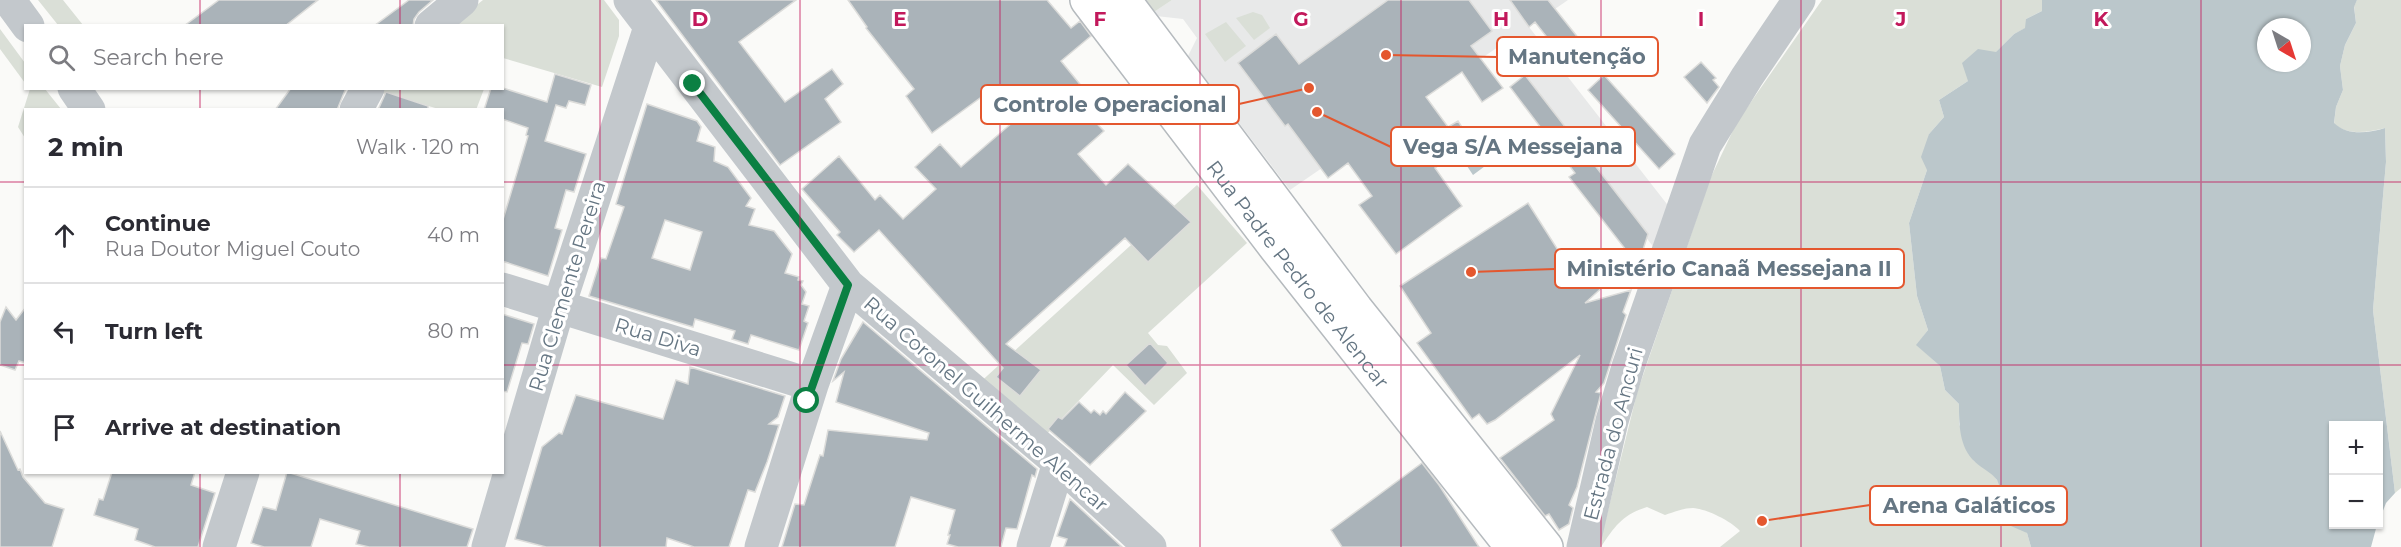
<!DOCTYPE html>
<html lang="en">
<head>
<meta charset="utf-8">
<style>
  :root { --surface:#fff; --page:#f7f7f7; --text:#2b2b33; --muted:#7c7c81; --line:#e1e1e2 }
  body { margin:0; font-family:Montserrat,sans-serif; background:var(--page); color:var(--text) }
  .controls { position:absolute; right:18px; bottom:18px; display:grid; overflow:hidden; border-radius:0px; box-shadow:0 2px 4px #0004 }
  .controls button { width:54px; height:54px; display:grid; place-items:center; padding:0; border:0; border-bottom:2px solid var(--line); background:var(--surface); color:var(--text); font:30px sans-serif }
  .compass { position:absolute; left:2257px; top:18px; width:54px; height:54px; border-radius:50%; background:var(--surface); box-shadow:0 2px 4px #0004; rotate:141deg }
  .stop { position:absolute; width:18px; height:18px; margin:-14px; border:4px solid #0b8043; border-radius:50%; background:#fff }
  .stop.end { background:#0b8043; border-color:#fff; box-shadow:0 2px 6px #0008 }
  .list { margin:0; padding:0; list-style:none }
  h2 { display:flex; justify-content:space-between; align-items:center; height:78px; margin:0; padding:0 24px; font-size:26px }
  h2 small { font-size:20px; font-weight:400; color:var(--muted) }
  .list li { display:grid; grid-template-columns:39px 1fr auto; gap:18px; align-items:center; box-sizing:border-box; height:96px; padding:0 24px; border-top:2px solid var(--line) }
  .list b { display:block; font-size:22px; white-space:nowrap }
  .list p { margin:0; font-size:20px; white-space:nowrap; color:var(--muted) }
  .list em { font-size:20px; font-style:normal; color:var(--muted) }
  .icon { flex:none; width:33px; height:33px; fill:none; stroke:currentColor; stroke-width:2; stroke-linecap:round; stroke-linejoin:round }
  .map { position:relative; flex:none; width:2401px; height:547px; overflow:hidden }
  .search { position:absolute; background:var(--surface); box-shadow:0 2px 4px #0004; left:24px; top:24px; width:480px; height:66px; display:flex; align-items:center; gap:15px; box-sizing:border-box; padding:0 21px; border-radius:0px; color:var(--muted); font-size:22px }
  .panel { position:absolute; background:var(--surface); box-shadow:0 2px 4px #0004; left:24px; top:108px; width:480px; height:366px; border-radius:0px }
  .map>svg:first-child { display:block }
  .built { fill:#e8e9e9 }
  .green { fill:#dadfd7 }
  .water { fill:#bbc7cb; fill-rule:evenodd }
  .building { fill:#aab3b9; stroke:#dcdcda; stroke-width:1.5; fill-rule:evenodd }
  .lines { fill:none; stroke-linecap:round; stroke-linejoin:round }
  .major-casing { stroke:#b5babe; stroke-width:36 }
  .minor { stroke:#c3c8cc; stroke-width:33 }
  .major { stroke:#fff; stroke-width:33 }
  .route { stroke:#0b8043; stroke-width:8 }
  .grid { fill:none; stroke:#c2185b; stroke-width:1.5; stroke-opacity:0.55 }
  .labels { text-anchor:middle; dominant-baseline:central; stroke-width:6; stroke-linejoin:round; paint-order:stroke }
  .street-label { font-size:20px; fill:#657683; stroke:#fff }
  .grid-label { font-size:20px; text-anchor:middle; font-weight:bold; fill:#c2185b; stroke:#fff; stroke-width:6; stroke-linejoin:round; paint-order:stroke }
  .leader { fill:none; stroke:#e4572e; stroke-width:2 }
  .callout-dot { fill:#e4572e; stroke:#fff; stroke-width:2 }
  .callout { fill:#fff; stroke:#e4572e; stroke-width:2 }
  .callout-label { font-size:21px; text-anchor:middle; font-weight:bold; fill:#657683 }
</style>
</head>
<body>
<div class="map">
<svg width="2401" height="547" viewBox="0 0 2401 547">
  <rect width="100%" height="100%" fill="#fafaf8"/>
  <!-- built -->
  <path class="built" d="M1172,0H1568L1529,27L1670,208L1655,249L1498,47L1290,190L1188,56L1197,38L1183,19L1156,16L1154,12Z"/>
  <!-- green -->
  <path class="green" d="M38,0H63L83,25H58Z
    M483,0H604L619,20V36L602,87L503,58L502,26H450Z
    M1144,0H1172L1154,12Z
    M1822,0H2042V11L2026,19V28L2014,34L1968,81L1939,100L1944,117L1929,134L1927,170L1909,223L1917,296L1928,330L1917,345L1940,366L1945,390L1959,404V424L1974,461L1992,473L1999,483L2003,504L2027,533L2031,547H1720L1740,531C1731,521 1707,509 1693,508C1683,508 1674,512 1665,515L1647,507C1622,515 1615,526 1601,547H1599L1637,393L1710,179L1737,122Z
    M2357,0H2401V488L2395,493L2373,310L2386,162L2385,128C2369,132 2348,136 2334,124L2336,107L2343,90L2340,66L2345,45L2356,23L2354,6Z
    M1253,12L1262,15L1270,28L1254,40L1236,18Z
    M1226,22L1246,46L1225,62L1205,34Z
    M0,29L25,63V83L0,49Z
    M377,88L484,89L476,110L439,109L375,91Z
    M30,89H45L61,109L26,110L25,138L18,127Z
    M1197,185L1247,243L1148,333L1158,345L1167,346L1187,373L1154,405L1113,365L1042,439L976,386Z"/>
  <!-- water -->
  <path class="water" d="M2042,0H2357L2354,7L2356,23L2345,45L2340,66L2343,90L2336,107L2334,123C2347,136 2369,133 2385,128L2386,162L2373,310L2395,493L2386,503L2379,521L2378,426H2334V524L2377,525L2371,547H2031L2027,533L2011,526C2007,514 2002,490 1997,480C1991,472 1983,469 1975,462C1959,447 1959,424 1959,404L1945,390L1940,366L1916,345L1928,330L1917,296L1909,223L1927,170L1921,157L1929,134L1944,117L1939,100L1968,81L1962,63L1978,49L1996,52L2014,34L2025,28L2026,19L2042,11ZM2266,27H2302V63H2266Z
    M1482,128L1500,155L1473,175L1463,160L1479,149L1471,136Z"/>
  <!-- building -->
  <path class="building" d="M219,0H318L285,26H184Z
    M409,0H433L419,12L414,19L413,26H374Z
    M656,0H796L739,42L785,102L832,69L843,84L825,99L841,122L780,165Z
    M848,0H1047L1071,28L1080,21L1091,36L1061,61L1083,88L1072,98L1104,131L1078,154L1106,185L1128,164L1191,222L1148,262L1125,238L1006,344L1041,370L1020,396L996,377L1003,368L879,230L854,252L837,235L840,232L802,189L839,156L875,200L880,195L903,219L936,189L915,167L940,144L961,167L1013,122L987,93L932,133L906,96L914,89L866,28L867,27Z
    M1388,0H1469L1492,31L1471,46L1503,88L1482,102L1462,72L1426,97L1448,127L1458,121L1472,143L1435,168L1462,206L1396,254L1359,205L1372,196L1348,163L1328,178L1288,124L1285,126L1238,63L1276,34L1299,64Z
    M1510,0H1548L1587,49L1568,64L1535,22L1529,27Z
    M1701,62L1716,78L1713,80L1719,87L1707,103L1684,77Z
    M555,74L591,85L585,105L569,101L566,108L556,105L545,141L586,154L574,192L566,190L555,228L562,230L548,276L502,261V223L528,136L526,135L528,128L502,119V110H484L491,88H503L547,102Z
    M1525,75L1648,234L1642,253L1633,259L1569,177L1575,173L1510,87Z
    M1604,75L1675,154L1659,169L1588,90Z
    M291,88H346L337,110H275Z
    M386,92L428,106V110H378Z
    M647,104L697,121L701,127L697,141L715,147L714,161L728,167L751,198L746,206L755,209L749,225L774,231L792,254L785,273L799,277L798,280L803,281L801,285L806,292L802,304L809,306L804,321L808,323L799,350L751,335L748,344L732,339L735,331L695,319L693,327L589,296L601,258L606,259L624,207L616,204ZM665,220L702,232L690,270L652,258Z
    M1528,203L1563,258L1574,254L1606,284L1585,303L1631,290L1623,312L1626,315L1604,383L1596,392L1601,393L1577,487L1569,505L1573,508L1569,524L1559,530L1549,514L1545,516L1500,458L1554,420L1551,414L1580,355L1495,420L1487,424L1479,414L1472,419L1417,343L1431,333L1400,286Z
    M6,307L16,320L26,307V363L19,361L15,370L0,365V322Z
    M502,314L534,324L528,344L522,343L507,392L502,391Z
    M863,322L1037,469L1035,477L1032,475L1017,529L1006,528L1001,547H958L947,544L950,535H948L955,510L911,497L895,547H782L795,504L804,505L820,455L823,456L828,430L927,440L929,433L836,402L844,372L833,381L841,359Z
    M1150,343L1168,363L1145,386L1126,365Z
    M690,367L785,396L778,417L769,424L779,425L767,462L755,492L748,490L729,547H694L667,538L666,547H546L515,539L542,447L559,433L562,434L576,395L663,419L676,380L688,384Z
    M1125,392L1146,411L1090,465L1048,429L1058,417L1062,419L1079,402L1091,413L1094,410L1100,415L1103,411L1106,414Z
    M0,431L18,470L20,469L23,477L45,503L64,509L52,547H0Z
    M1422,463L1439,485L1479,547H1342L1331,530Z
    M112,472H195L191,485L215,493L198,547H155L135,540L138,529L94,515L99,499L103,500Z
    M287,472L473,529L467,547H369L356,544L360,531L320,519L311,547H264L251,543L263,507L276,510Z
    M1070,499L1122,547H1064L1067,539L1057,536Z"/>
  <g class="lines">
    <!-- major casing -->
    <g class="major-casing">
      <g id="major">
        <path id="s1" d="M1087,0L1276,248L1512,547"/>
        <path d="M1124,0L1356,309L1546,547"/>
      </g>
    </g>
    <!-- minor -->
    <path class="minor" d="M9,0L28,26
      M630,0L848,285L1059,463L1150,547
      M431,26L462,0
      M74,88L89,110
      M356,110L368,88
      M502,289L812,385
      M219,547L243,472
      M488,547L559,306L650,27
      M761,547L812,385L848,285
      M1033,547L1059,463
      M1583,547L1612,421L1628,367L1705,145L1747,77L1799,0"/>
    <!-- major -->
    <use href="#major" class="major"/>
  </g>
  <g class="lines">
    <!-- route -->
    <path class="route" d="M693,84L848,285L807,401"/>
  </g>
  <!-- grid -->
  <path class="grid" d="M200,0V26M400,0V26M600,0V547M800,0V547M1000,0V547M1200,0V547M1401,0V547M1601,0V547M1801,0V547M2001,0V547M2201,0V547M200,88V110M400,88V110M0,182H26M502,182H2401M0,365H26M502,365H2401M200,472V547M400,472V547"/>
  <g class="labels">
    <!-- street labels -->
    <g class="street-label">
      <text stroke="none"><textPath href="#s1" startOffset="346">Rua Padre Pedro de Alencar</textPath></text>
      <text transform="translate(567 286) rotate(-73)">Rua Clemente Pereira</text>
      <text transform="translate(658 337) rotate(17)">Rua Diva</text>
      <text transform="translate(986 404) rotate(41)">Rua Coronel Guilherme Alencar</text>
      <text transform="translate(1613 434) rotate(-75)">Estrada do Ancuri</text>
    </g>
  </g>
  <g class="grid-label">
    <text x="700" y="26">D</text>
    <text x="900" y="26">E</text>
    <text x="1100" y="26">F</text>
    <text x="1301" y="26">G</text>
    <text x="1501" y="26">H</text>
    <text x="1701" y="26">I</text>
    <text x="1901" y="26">J</text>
    <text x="2101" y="26">K</text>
  </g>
  <!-- callouts -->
  <path class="leader" d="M1386 55L1497 57M1309 88L1239 104M1317 112L1391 147M1471 272L1555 269M1762 521L1870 505"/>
  <g class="callout-dot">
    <circle cx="1386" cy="55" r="6"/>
    <circle cx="1309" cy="88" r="6"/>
    <circle cx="1317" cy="112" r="6"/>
    <circle cx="1471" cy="272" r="6"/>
    <circle cx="1762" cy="521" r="6"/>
  </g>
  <g class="callout">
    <rect x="1497" y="37" width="161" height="39" rx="6"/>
    <rect x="981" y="85" width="258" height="39" rx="6"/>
    <rect x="1391" y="127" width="244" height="39" rx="6"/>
    <rect x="1555" y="249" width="349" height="39" rx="6"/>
    <rect x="1870" y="486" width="197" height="39" rx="6"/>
  </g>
  <g class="callout-label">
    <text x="1577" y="64">Manutenção</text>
    <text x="1110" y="112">Controle Operacional</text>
    <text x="1513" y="154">Vega S/A Messejana</text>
    <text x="1729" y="276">Ministério Canaã Messejana II</text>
    <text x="1969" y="513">Arena Galáticos</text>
  </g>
</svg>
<div class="controls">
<button>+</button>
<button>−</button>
</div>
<svg class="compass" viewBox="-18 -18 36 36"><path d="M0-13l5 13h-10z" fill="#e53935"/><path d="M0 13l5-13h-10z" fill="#7c7c81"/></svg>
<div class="stop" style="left:807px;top:401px"></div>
<div class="stop end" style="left:693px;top:84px"></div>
<div class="search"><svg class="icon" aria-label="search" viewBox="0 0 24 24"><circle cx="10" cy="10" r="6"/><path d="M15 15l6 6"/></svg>Search here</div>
<section class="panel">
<h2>2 min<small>Walk · 120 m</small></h2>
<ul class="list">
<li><svg class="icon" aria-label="ahead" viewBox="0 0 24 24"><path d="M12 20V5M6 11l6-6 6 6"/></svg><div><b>Continue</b><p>Rua Doutor Miguel Couto</p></div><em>40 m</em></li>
<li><svg class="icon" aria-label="left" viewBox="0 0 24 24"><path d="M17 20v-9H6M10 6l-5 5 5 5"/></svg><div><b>Turn left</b></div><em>80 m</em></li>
<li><svg class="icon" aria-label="arrive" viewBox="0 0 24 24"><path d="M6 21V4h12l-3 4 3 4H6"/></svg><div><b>Arrive at destination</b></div></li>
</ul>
</section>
</div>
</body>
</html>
